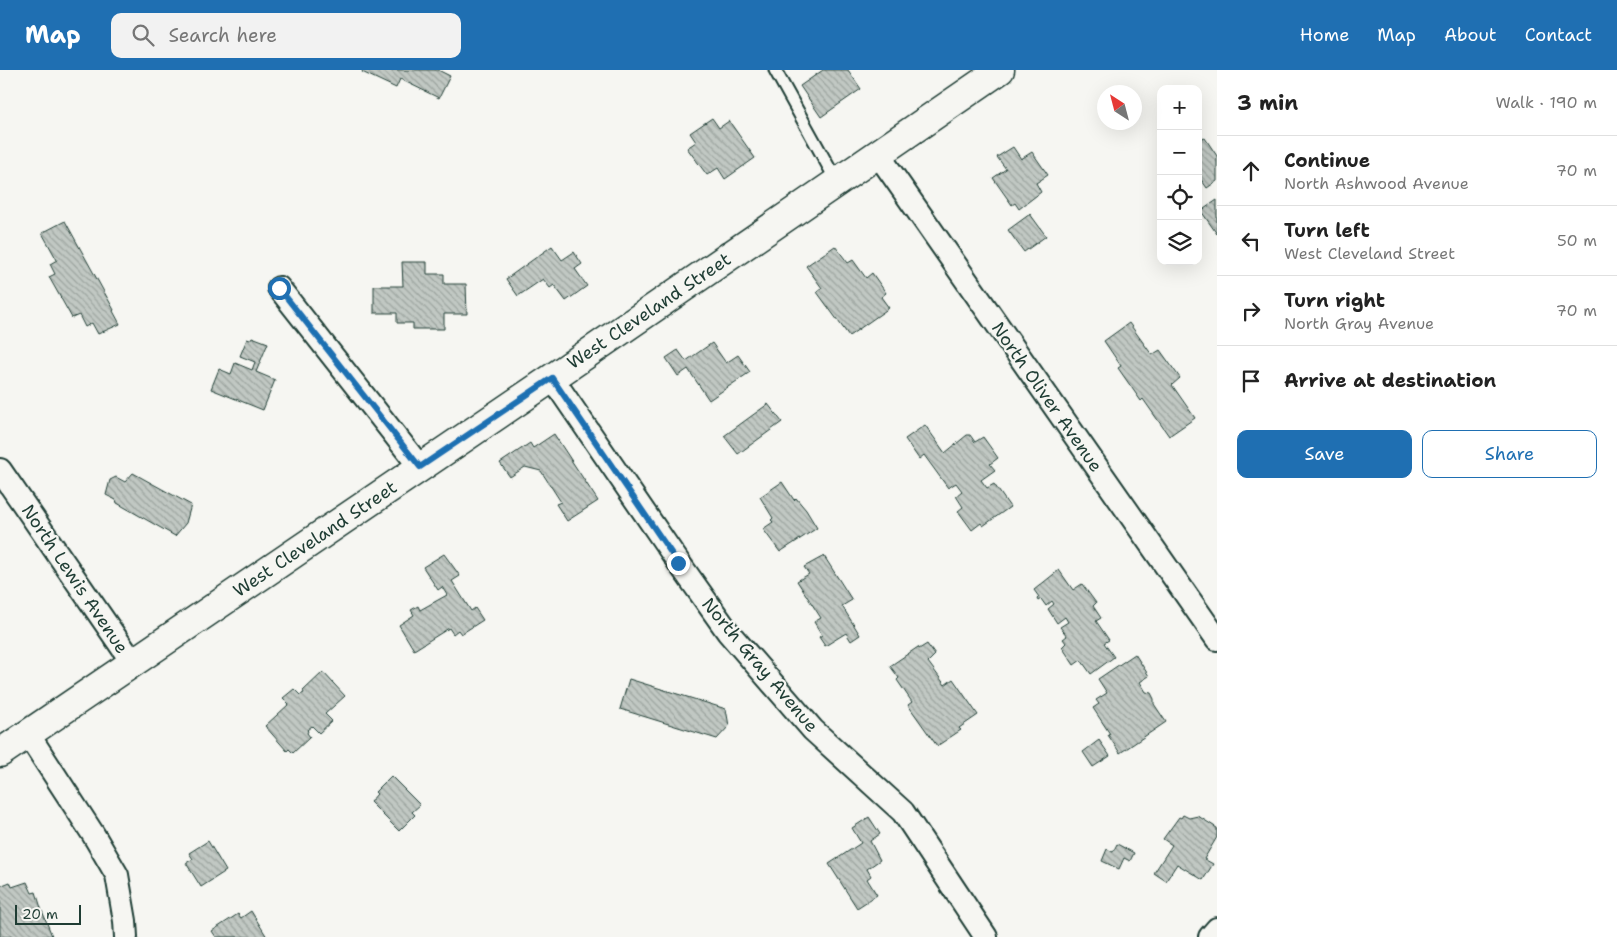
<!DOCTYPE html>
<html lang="en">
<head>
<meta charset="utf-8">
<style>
  :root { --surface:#fff; --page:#f2f2f2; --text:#222; --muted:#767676; --line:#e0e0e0; --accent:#1f6fb2 }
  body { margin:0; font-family:"Shantell Sans",sans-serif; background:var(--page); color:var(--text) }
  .controls { position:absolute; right:15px; top:15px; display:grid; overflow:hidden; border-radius:10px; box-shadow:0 5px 20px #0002 }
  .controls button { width:45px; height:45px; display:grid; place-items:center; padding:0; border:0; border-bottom:1px solid var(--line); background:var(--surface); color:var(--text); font:25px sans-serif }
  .compass { position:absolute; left:1097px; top:15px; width:45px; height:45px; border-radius:50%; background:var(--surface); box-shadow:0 5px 20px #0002; rotate:324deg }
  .scale { position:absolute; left:15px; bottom:12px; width:66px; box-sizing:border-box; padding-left:5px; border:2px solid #1f3d34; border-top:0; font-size:14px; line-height:18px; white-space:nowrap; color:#1f3d34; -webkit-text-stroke:4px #f6f6f2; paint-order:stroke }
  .stop { position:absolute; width:15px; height:15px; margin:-11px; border:4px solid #1f6fb2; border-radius:50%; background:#fff }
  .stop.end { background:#1f6fb2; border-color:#fff; box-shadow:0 1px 5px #0008 }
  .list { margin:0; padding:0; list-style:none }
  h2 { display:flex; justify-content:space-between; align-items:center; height:65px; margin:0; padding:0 20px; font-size:21px }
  h2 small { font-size:16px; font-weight:400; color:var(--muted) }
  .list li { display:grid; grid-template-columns:32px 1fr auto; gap:15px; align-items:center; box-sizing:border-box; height:70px; padding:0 20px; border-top:1px solid var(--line) }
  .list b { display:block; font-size:19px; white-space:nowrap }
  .list p { margin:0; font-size:16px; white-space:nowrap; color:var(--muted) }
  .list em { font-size:16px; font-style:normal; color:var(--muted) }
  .actions { display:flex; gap:10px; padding:15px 20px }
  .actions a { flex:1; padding:11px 0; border:1px solid var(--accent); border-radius:10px; text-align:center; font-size:18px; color:var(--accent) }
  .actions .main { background:var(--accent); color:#fff }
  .icon { flex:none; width:28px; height:28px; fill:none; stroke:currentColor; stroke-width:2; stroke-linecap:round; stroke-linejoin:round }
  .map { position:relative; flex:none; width:1217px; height:867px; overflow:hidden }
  header { display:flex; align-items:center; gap:30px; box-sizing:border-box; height:70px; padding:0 25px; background:var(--accent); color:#fff }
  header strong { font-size:24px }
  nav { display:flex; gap:28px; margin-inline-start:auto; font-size:18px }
  .search { width:350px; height:45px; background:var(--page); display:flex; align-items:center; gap:12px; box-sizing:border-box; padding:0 18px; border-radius:10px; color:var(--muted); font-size:19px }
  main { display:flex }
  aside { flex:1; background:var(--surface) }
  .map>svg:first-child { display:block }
  .building { fill:url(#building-back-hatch); stroke:#1f3d34 }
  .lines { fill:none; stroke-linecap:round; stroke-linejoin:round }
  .service-casing { stroke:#1f3d34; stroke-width:15 }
  .minor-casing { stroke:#1f3d34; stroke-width:26 }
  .tertiary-casing { stroke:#1f3d34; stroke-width:31 }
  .service { stroke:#f6f6f2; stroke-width:11 }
  .minor { stroke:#f6f6f2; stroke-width:22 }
  .tertiary { stroke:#f6f6f2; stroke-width:28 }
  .route { stroke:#1f6fb2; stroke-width:6 }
  .labels { text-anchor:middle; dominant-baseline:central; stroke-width:4.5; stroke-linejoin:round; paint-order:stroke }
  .street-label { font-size:18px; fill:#1f3d34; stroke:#f6f6f2 }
</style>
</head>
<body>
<header>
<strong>Map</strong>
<div class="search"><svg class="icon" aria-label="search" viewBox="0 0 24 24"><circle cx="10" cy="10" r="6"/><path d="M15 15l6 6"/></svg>Search here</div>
<nav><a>Home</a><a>Map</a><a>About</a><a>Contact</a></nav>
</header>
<main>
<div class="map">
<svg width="1217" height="867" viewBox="0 0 1217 867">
  <defs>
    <pattern id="building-back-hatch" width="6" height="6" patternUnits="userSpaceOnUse" patternTransform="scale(1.25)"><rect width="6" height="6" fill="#c1c8c3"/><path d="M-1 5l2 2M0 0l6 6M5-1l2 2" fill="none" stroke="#9ca49f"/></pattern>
  </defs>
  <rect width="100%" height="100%" fill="#f6f6f2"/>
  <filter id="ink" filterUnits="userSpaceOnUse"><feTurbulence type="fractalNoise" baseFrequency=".02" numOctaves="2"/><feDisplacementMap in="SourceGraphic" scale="10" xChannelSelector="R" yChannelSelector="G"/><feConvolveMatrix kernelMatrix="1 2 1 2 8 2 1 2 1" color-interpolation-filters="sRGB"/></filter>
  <g filter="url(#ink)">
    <!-- building -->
    <path class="building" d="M363,0H438L450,6L439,28L400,9L396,18L362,2Z
      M823,0H848L861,19L821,47L800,16Z
      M712,48L719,58L729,51L755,88L725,109L718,98L707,105L687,78L696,72L690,63Z
      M1198,61L1203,69L1205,68L1217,86V111L1207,118L1198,105Z
      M1013,77L1021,89L1032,82L1048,105L1036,113L1041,122L1019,139L1015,133L1012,135L993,108L1006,99L997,87Z
      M1217,130V164L1201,141Z
      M1030,144L1046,166L1024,182L1008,160Z
      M65,151L114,240L113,241L120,254L98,264L92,253L85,257L79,245L72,248L49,207L55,204L50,194L57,190L42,163Z
      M552,176L562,190L574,182L582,194L575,199L587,216L566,231L554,215L550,218L543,209L518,226L506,209Z
      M835,176L848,193L853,190L866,208L872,203L886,223L881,227L889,238L849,266L817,222L822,218L806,196Z
      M402,192H427V204H444V214H466L467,244H444V259H413V253H397V243H374V216H403Z
      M1129,253L1152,285L1160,280L1180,308L1172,315L1195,348L1169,366L1143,329L1141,331L1118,298L1121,296L1104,271Z
      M252,267L268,273L256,302L275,310L263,340L211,319L219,299L231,304L235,293L252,300L255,292L240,286L247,269L250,270Z
      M712,273L726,293L738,285L750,302L709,330L688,299L678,306L666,288L678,280L686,291Z
      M768,334L782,352L738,384L724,366Z
      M925,355L945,383L967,365H970L975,372L983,367L998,388L990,394L995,400L981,410L987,418L994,414L1010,437L983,456L981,453L972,460L958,441L963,437L956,426L962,421L956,413L948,418L924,385L919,389L905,369Z
      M554,364L598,431L567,451L556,434L561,432L541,401L525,397L510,407L500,393L530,373L533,378Z
      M133,403L191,435L186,453L175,466L117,433L116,430L106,425L110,410L116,407L125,412Z
      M782,412L794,430L796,428L806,440L817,458L780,482L763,459L773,452L771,450L773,448L760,427Z
      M444,484L460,506L452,511L471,541L475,538L483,550L461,564L458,560L453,564L449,558L414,580L399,555L414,545L411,540L418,536L420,540L447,525L442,517L438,520L423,497Z
      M824,486L852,530L842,536L860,565L851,571L846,563L825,576L819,567L822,565L814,552L821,548L797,511L809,504L804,497Z
      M1059,500L1073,520L1082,514L1096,533L1093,536L1101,548L1096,551L1109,570L1104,573L1114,587L1091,604L1081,590L1074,595L1062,577L1066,573L1063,569L1067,566L1060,557L1068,552L1065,547L1057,553L1048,539L1054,534L1052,531L1046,536L1041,529L1038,531L1037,529L1039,527L1034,520Z
      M927,574L935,585L928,592L945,615L953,609L978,645L959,658L961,660L937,676L908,635L912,632L897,610L899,608L890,596L918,577L919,579Z
      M1135,584L1149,606L1140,612L1146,622L1151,623L1154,629V634L1166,652L1120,683L1108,665L1110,664L1093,638L1099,634L1096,630L1107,623L1098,609Z
      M323,602L345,626L325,644L332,651L319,663L312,656L307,660L308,661L307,663L310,667L293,683L289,679L287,681L265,656L289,634L283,628L294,619L300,625L304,623L303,621Z
      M629,609L726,639L729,656L717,669L620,639Z
      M1099,670L1110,686L1093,697L1083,682Z
      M391,706L420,735L412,742L415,745L399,761L370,732L377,724L375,722Z
      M1183,745L1189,748L1198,746L1217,758V767L1204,789L1213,794L1203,810L1177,794L1166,811L1154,803L1172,775L1163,769L1179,747L1181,748Z
      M869,747L880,764L870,771L880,790L867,799L871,806L867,809L877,825L857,838L829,794L861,773L852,758Z
      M208,771L226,801L201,817L186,793L193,789L189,783Z
      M1117,774L1134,783L1130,791L1124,788L1119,799L1102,791L1107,779L1113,782Z
      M10,812L12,817L27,812L32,823L36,822L41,838L52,866L0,867V816Z
      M251,841L267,867H216L212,861L238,844L241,848Z"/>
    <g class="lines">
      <!-- service casing -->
      <g class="service-casing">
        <path id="service" d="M775,0L837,112"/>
      </g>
      <!-- minor casing -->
      <g class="minor-casing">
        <path id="minor" d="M878,84L1217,569
          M279,218L420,397
          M552,308L679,493L728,562L813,660L903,742L986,867
          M0,400L133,593
          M28,664L93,764L117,805L125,851L126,867
          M1210,867L1217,859"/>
      </g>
      <!-- tertiary casing -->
      <g class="tertiary-casing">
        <path id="tertiary" d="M0,683L552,308L1000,0"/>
      </g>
      <!-- service -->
      <use href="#service" class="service"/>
      <!-- minor -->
      <use href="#minor" class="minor"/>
      <!-- tertiary -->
      <use href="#tertiary" class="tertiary"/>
    </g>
  </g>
  <g class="lines" filter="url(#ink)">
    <!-- route -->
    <path class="route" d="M279,218L420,397L552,308L678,493"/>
  </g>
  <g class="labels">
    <!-- street labels -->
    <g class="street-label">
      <text transform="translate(649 241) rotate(-34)">West Cleveland Street</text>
      <text transform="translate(1047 327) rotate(55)">North Oliver Avenue</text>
      <text transform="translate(315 469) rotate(-34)">West Cleveland Street</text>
      <text transform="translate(75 509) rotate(56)">North Lewis Avenue</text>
      <text transform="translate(760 595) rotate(50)">North Gray Avenue</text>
    </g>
  </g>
</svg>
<div class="controls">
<button>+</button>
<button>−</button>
<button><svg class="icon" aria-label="locate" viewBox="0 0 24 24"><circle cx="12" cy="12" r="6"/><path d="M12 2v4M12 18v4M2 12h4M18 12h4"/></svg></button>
<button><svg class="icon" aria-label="layers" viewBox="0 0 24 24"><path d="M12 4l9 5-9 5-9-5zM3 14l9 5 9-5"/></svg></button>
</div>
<svg class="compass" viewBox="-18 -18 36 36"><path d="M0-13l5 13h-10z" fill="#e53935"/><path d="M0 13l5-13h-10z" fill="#767676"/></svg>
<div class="scale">20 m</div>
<div class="stop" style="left:279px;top:218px"></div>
<div class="stop end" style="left:678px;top:493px"></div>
</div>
<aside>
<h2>3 min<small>Walk · 190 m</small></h2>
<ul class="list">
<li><svg class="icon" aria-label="ahead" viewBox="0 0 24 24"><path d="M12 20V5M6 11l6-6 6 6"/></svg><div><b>Continue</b><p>North Ashwood Avenue</p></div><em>70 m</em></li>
<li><svg class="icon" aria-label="left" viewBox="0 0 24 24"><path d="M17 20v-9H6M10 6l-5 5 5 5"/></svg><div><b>Turn left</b><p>West Cleveland Street</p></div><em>50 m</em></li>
<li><svg class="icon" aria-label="right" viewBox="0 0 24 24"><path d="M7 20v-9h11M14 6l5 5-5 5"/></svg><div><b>Turn right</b><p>North Gray Avenue</p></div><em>70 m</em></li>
<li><svg class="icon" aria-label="arrive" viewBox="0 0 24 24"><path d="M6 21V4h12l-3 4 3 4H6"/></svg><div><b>Arrive at destination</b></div></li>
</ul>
<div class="actions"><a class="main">Save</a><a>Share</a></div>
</aside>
</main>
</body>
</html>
